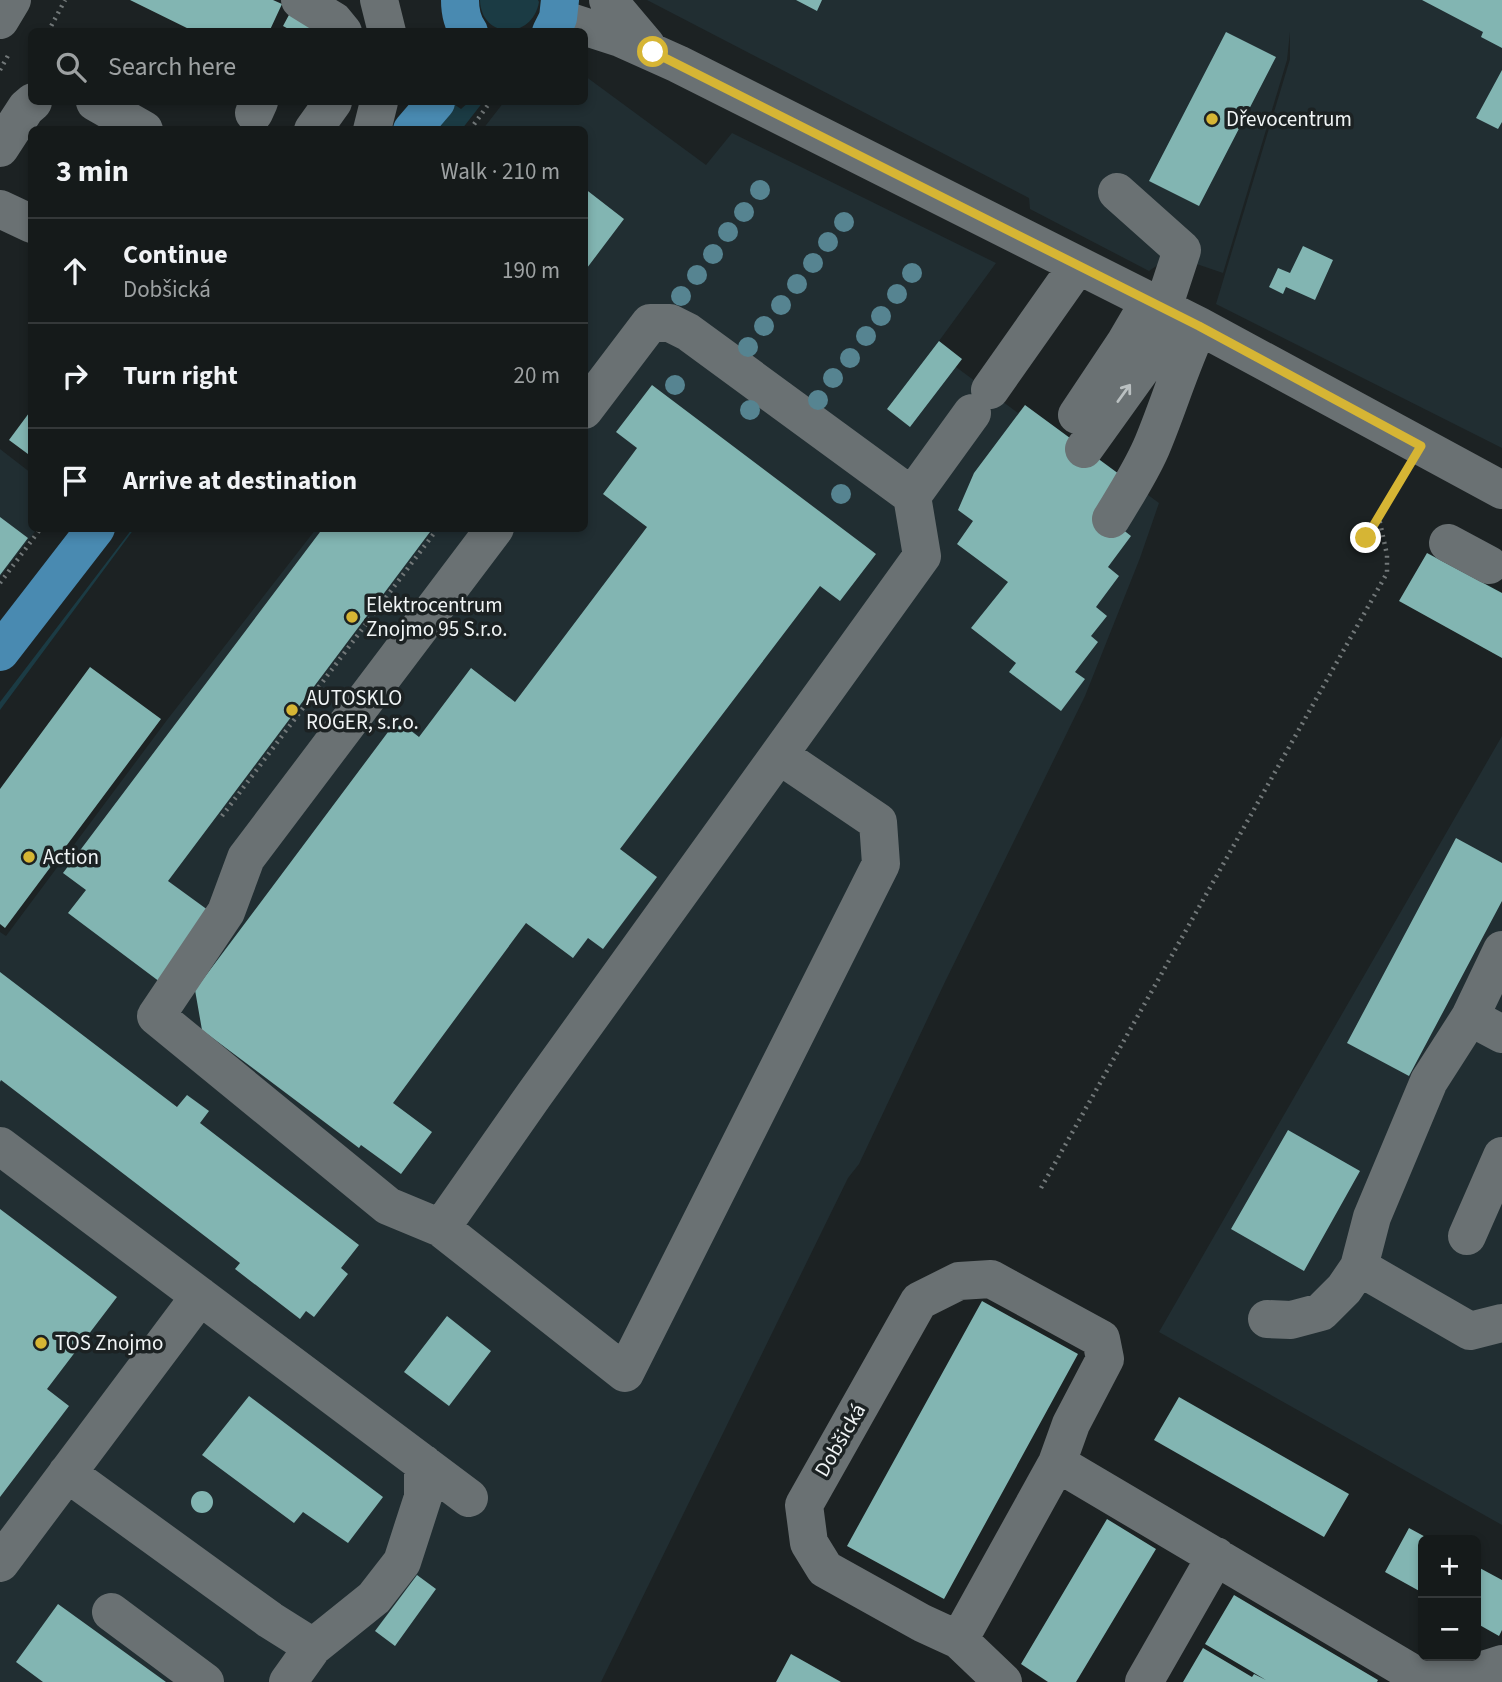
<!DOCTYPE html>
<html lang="en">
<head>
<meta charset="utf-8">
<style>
  :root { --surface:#151a1a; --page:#1e2323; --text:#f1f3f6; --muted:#9da1a2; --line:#343839 }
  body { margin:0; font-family:"Source Sans 3",sans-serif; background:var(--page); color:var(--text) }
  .controls { position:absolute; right:21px; bottom:21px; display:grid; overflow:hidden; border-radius:10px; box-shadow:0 4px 10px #0003 }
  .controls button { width:63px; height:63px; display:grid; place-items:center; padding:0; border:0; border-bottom:2px solid var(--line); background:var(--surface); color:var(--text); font:35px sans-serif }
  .stop { position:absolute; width:21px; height:21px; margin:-16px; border:5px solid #d6b534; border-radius:50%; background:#fff }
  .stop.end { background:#d6b534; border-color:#fff; box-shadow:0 2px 7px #0008 }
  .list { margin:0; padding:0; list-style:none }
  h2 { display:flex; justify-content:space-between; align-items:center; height:91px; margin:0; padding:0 28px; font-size:30px }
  h2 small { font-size:23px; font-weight:400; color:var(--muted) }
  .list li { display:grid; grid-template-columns:46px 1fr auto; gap:21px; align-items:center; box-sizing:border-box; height:105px; padding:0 28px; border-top:2px solid var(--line) }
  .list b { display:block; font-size:26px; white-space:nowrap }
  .list p { margin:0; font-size:23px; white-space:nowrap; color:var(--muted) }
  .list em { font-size:23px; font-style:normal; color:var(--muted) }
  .icon { flex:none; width:38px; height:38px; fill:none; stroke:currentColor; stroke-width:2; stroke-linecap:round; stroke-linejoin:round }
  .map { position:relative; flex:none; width:1502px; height:1682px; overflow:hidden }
  .search { position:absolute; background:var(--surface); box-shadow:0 4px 10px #0003; left:28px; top:28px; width:560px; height:77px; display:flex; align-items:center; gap:18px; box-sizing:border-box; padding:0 24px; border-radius:10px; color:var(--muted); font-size:26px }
  .panel { position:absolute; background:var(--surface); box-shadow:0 4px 10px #0003; left:28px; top:126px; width:560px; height:406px; border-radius:10px }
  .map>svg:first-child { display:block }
  .built { fill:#212e32 }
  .green { fill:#1b3b44 }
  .building { fill:#82b5b2 }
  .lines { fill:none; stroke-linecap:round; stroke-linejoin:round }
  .path { stroke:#727879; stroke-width:4.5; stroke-dasharray:2 5; stroke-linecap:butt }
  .minor { stroke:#6a7173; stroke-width:38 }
  .major { stroke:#498ab1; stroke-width:38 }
  .tree { fill:#568491 }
  .oneway { stroke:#bac0c1 }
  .route { stroke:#d6b534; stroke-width:9 }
  .poi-dot { fill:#d6b534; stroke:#1c2223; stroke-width:2.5 }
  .labels { text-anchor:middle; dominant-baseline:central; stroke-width:7; stroke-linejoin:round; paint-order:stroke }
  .poi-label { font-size:21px; fill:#f0f4f5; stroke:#1c2223; text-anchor:start }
  .street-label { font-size:21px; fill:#f0f4f5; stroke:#1c2223 }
</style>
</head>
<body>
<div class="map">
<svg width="1502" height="1682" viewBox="0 0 1502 1682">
  <rect width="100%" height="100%" fill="#1c2223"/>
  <!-- built -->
  <path class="built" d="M647,0H1502V448L1216,304L1290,59V32L1287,60L1223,273L1179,258L1162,262L1149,271L1030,209L1029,198Z
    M585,76L706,165L732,133L996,263L939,341L962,359L956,367L1018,413L1025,405L1159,503L1140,558L1085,696L943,986L859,1164L848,1178L601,1682H0V932L6,936L167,720L316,529L584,528V130L483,129L504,102H584Z
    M0,449L31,473L32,528L37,529L0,577Z
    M1502,736V1525L1159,1332Z"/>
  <!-- green -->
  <path class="green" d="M480,0H538L539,2C532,41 481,39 480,0Z
    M451,102L461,109L469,102H483L462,129L426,130Z
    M132,529H134L0,710V702Z"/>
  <!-- building -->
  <path class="building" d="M130,0H273L282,4L269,32H195Z
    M796,0H822L817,11Z
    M1422,0H1502V48L1481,37L1483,32Z
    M290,13L317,32H294L283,26Z
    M1226,32L1276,57L1199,206L1149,181Z
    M1502,70V122L1498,129L1476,118Z
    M584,188L624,219L584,272Z
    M1303,246L1333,260L1315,300L1286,287L1283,294L1269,287L1278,268L1290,273Z
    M939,341L962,359L910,427L887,409Z
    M652,385L876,554L840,601L820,586L620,849L657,877L603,949L588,938L573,958L526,923L393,1103L432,1132L401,1174L361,1145L359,1148L202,1030L195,990L397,720L419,737L471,668L515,702L647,527L603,494L637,448L616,432Z
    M1025,405L1123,477L1098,510L1131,536L1108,567L1119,576L1096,607L1107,616L1091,636L1098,642L1075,672L1085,679L1061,711L1009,672L1016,663L971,628L1008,582L957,544L973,521L958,510L974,473Z
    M32,409V457L9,440Z
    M0,517L28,538L0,575Z
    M323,528H433L168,881L212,913L160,982L68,913L86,890L63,873Z
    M1427,553L1502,593V658L1399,601Z
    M90,667L161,719L5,928L0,924V789Z
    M1456,838L1502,863V901L1409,1076L1347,1043Z
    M0,972L177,1107L187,1095L209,1111L200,1123L359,1245L341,1268L348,1274L314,1317L306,1311L300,1319L235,1269L240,1263L1,1080L0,1082Z
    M1288,1130L1360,1171L1304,1271L1231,1229Z
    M0,1209L117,1297L47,1389L69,1406L0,1497Z
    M982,1301L1078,1354L944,1599L847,1546Z
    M447,1316L491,1351L449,1406L404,1372Z
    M249,1396L383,1497L348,1543L303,1512L294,1523L202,1455Z
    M1179,1397L1349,1494L1324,1537L1154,1440Z
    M191 1502a11 11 0 1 1 22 0a11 11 0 1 1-22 0Z
    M1107,1519L1156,1549L1076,1682H1048L1021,1664Z
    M1409,1528L1431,1540H1423V1593L1385,1572Z
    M1476,1566L1502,1580V1630L1499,1636L1476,1623Z
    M417,1575L436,1589L395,1646L375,1631Z
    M1234,1595L1378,1680L1377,1682H1183L1203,1648L1252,1677L1254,1674L1266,1680L1205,1644Z
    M58,1604L166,1682H43L16,1662Z
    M791,1654L841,1682H776Z"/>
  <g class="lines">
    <!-- path -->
    <path class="path" d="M48,32L65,0
      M0,70L10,52
      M470,130L490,102
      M1366,538L1405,474
      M0,583L41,528
      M222,816L438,528
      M1041,1188L1387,573V555L1379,518"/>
    <!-- minor -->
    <path class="minor" d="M300,0L334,21L343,32
      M379,0L387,32
      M608,0L646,45
      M558,18L620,38L678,64L1199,326L1502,490
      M0,20L12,0
      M95,102L144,130
      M254,113L259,102
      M313,130L333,102
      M372,130L379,102
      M0,148L26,108L33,102
      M1117,192L1182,250L1163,308
      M0,209L32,224
      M990,390L1078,265
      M584,410L650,323H670L688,332L912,496L922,556L534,1095L441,1228L625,1373L881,864L878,822L779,755
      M1077,415L1125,343L1149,302
      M1084,449L1150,357L1176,315
      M912,496L972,413
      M1111,519C1125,496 1140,473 1151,448C1168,408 1180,366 1199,326
      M1448,543L1489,565
      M1470,1017L1502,950
      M0,1146L469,1498
      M441,1228L388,1206L156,1016L226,912L246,858L495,528
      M1467,1236L1502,1156
      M1359,1267L1470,1331L1502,1323
      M991,1279L1101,1339L1105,1359L1071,1424L1057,1463L959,1640L922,1623L825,1569L809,1543L804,1505L919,1301L959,1281Z
      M1267,1319L1291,1320L1321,1312L1344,1289L1359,1267L1372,1217L1429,1081L1470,1017L1502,1034
      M1057,1463L1414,1674C1449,1682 1469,1675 1502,1664
      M67,1473L270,1620L313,1647L288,1682
      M0,1563L200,1296
      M111,1612L205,1682
      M959,1640L1003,1682
      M313,1647L374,1598L402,1562L423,1497V1463
      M1144,1682L1216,1556"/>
    <!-- major -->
    <path class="major" d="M460,0C460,12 462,22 469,32
      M551,32L558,18L560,0
      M412,130L436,102
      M0,652L96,528"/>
  </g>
  <!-- trees -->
  <g class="tree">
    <circle cx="760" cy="190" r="10"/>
    <circle cx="744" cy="212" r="10"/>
    <circle cx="844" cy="222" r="10"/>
    <circle cx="728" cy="232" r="10"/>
    <circle cx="828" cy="242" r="10"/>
    <circle cx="713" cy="254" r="10"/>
    <circle cx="813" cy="263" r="10"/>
    <circle cx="912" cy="273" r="10"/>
    <circle cx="697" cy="275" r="10"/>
    <circle cx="797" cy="284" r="10"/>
    <circle cx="897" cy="294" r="10"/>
    <circle cx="681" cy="296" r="10"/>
    <circle cx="781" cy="305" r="10"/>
    <circle cx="881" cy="316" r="10"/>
    <circle cx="764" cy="326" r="10"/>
    <circle cx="866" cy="336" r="10"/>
    <circle cx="748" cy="347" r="10"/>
    <circle cx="850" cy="358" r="10"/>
    <circle cx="833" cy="378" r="10"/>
    <circle cx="675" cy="385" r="10"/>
    <circle cx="818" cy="400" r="10"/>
    <circle cx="750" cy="410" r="10"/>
    <circle cx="841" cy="494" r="10"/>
  </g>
  <!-- one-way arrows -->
  <defs><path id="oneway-shaft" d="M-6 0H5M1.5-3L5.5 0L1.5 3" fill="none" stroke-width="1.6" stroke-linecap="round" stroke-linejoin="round" transform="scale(1.75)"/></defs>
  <use class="oneway" href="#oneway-shaft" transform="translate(1124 393) rotate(-54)"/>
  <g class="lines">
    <!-- route -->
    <path class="route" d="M653,52L1199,326L1421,446L1366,538"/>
  </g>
  <!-- markers -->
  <g class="poi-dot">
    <circle cx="1212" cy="119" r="7"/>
    <circle cx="352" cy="617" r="7"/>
    <circle cx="292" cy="710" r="7"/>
    <circle cx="29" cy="857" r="7"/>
    <circle cx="41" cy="1343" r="7"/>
  </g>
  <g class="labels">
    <!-- poi labels -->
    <g class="poi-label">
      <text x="1226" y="119">Dřevocentrum</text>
      <text x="366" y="605">Elektrocentrum<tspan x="366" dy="24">Znojmo 95 S.r.o.</tspan></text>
      <text x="306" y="698">AUTOSKLO<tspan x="306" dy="24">ROGER, s.r.o.</tspan></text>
      <text x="43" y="857">Action</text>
      <text x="55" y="1343">TOS Znojmo</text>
    </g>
    <!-- street labels -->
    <g class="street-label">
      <text transform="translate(840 1440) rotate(-60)">Dobšická</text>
    </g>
  </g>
</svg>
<div class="controls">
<button>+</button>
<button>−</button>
</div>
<div class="stop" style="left:653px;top:52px"></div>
<div class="stop end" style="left:1366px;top:538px"></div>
<div class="search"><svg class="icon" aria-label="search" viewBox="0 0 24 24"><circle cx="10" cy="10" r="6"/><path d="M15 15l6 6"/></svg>Search here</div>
<section class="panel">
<h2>3 min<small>Walk · 210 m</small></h2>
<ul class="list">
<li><svg class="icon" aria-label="ahead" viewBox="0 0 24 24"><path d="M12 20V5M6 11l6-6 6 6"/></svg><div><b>Continue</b><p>Dobšická</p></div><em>190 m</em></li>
<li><svg class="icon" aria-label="right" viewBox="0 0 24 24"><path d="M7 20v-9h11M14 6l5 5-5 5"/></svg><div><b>Turn right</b></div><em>20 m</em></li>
<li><svg class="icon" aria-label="arrive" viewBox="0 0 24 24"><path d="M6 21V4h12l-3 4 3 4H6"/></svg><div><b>Arrive at destination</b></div></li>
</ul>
</section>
</div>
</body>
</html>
